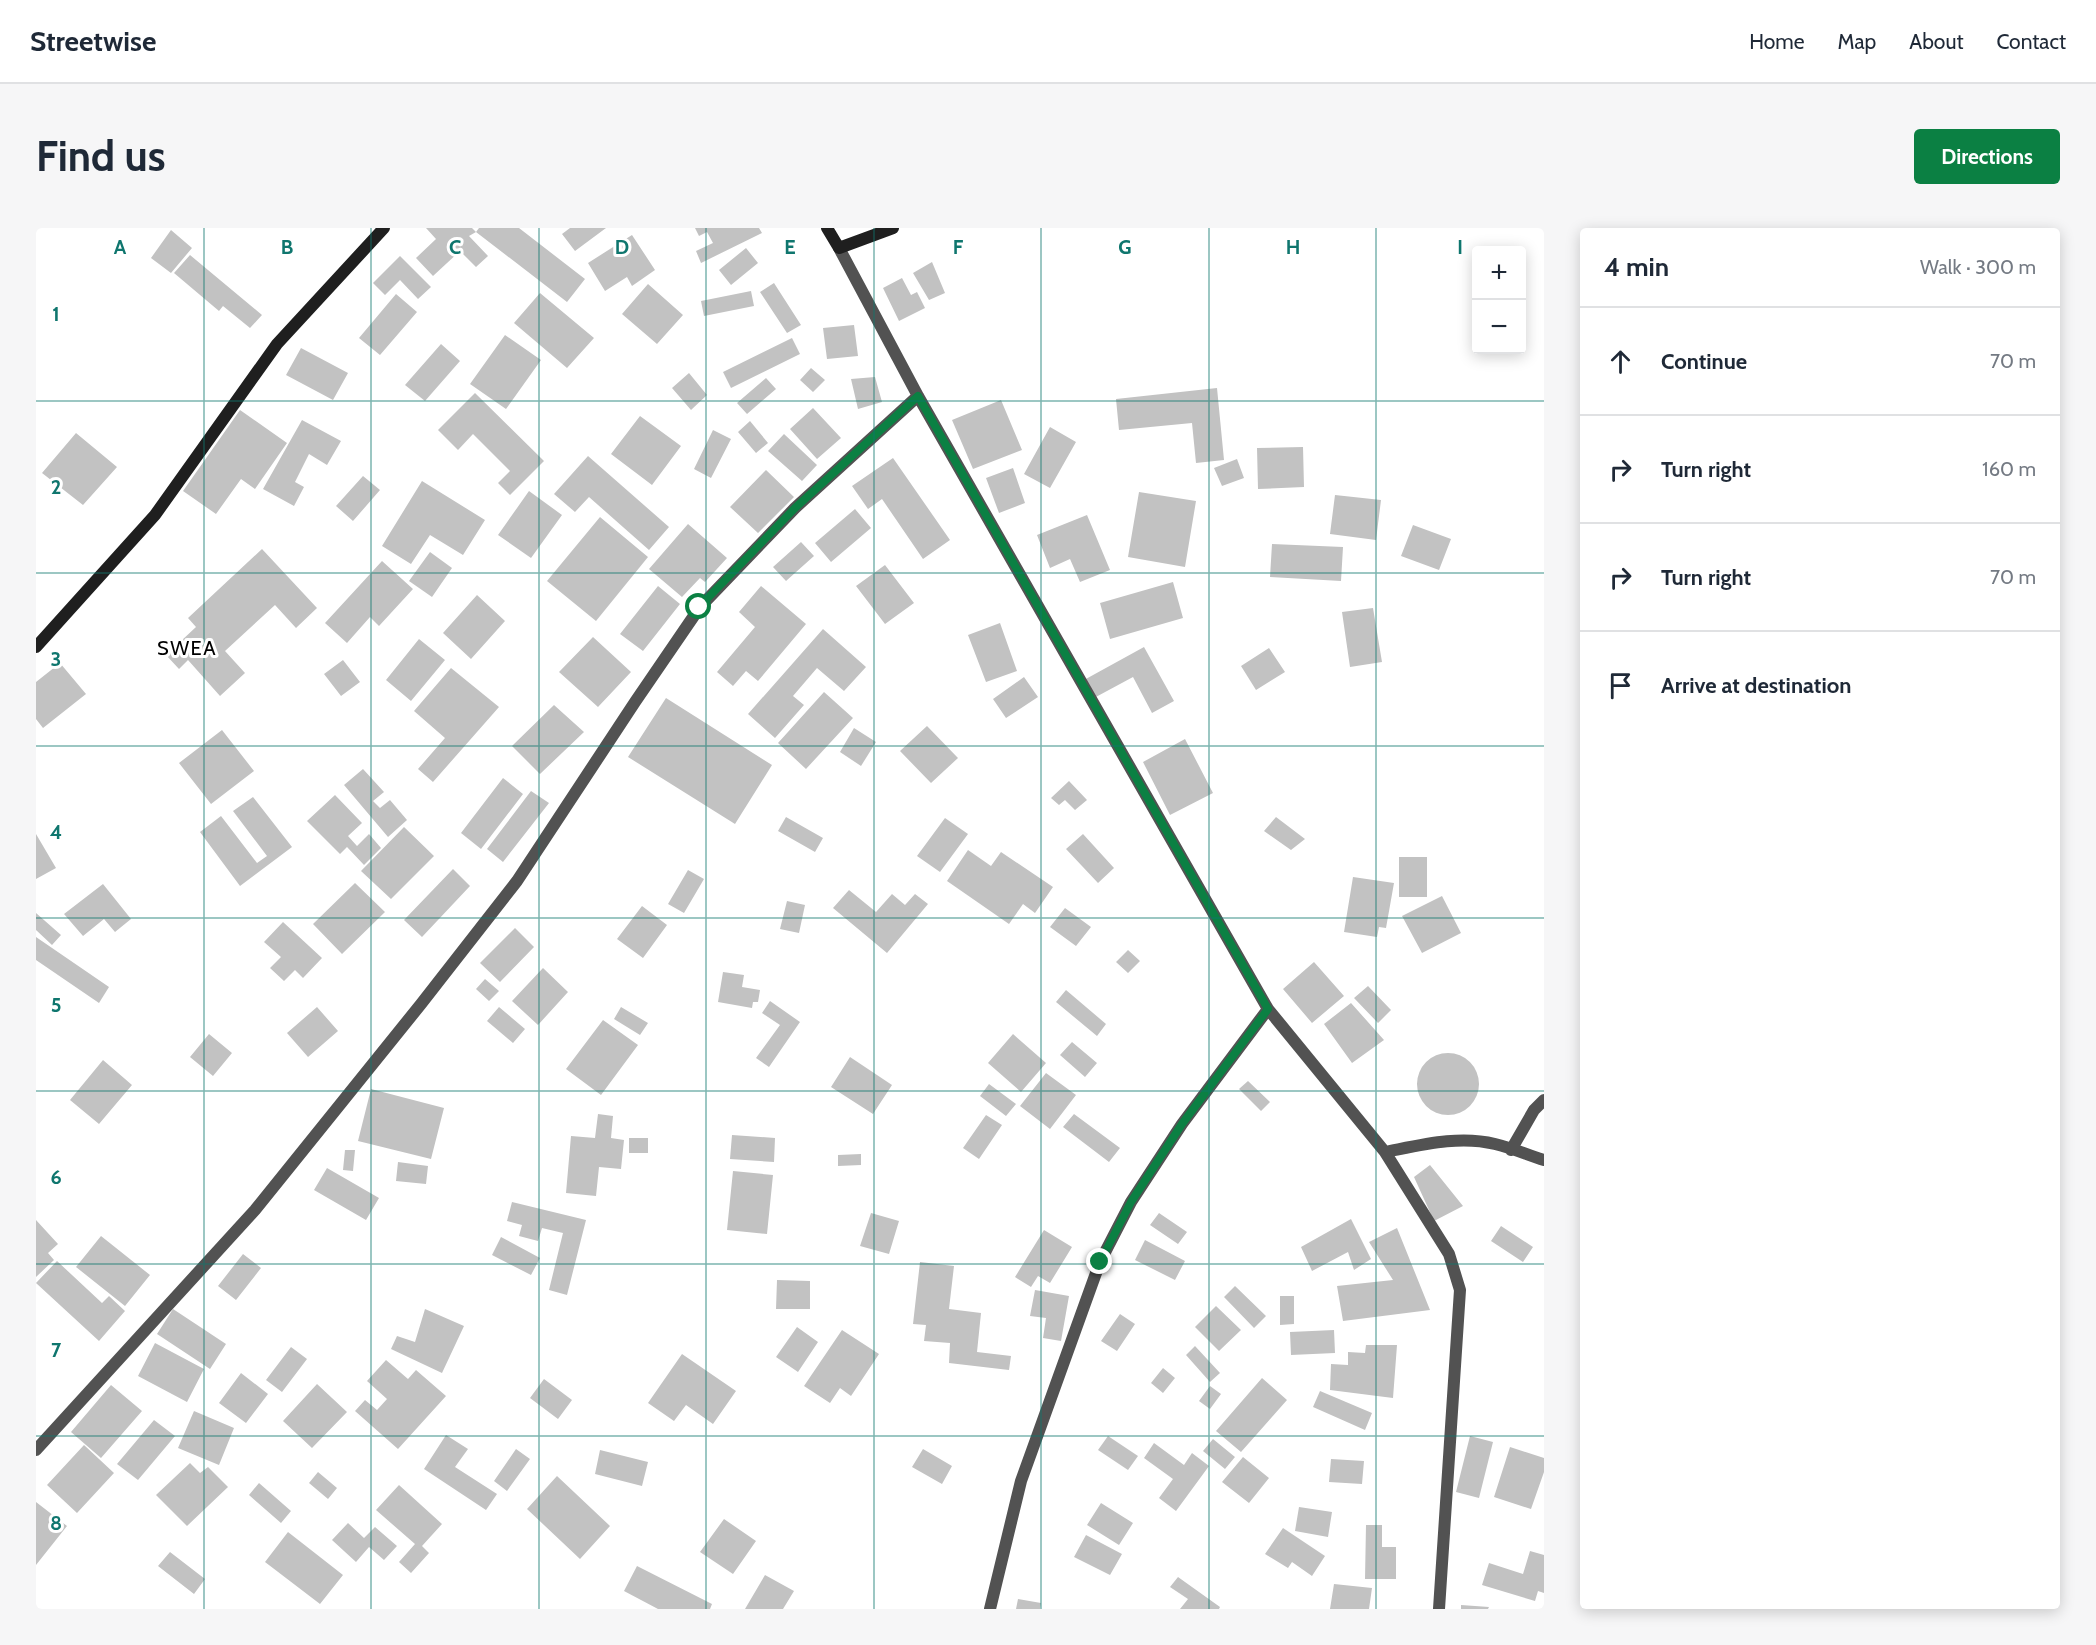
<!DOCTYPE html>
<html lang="en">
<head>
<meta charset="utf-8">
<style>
  :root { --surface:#fff; --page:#f6f6f7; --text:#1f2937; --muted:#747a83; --line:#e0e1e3; --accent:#0b8043 }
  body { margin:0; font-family:Cabin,sans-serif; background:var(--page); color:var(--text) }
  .controls { position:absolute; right:18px; top:18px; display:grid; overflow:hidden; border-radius:6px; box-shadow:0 3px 15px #0003 }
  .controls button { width:54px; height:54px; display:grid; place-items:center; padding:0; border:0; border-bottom:2px solid var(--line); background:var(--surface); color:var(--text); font:30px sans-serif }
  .stop { position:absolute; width:18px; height:18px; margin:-14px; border:4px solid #0b8043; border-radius:50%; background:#fff }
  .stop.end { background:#0b8043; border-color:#fff; box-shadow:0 2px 6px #0008 }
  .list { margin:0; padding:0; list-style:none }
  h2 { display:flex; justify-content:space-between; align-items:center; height:78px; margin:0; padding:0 24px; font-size:26px }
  h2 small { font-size:20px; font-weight:400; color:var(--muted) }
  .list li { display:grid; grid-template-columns:39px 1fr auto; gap:18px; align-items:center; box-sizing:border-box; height:108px; padding:0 24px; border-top:2px solid var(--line) }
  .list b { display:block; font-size:22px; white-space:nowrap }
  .list em { font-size:20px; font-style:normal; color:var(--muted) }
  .icon { flex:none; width:33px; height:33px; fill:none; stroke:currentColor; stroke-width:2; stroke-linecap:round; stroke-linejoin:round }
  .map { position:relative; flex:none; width:1508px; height:1381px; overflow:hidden; border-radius:6px }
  header { display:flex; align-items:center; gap:36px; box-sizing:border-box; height:84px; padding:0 30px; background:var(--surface); border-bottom:2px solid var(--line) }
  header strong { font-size:28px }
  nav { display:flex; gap:33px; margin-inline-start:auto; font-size:21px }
  .intro { display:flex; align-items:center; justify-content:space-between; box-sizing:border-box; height:144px; padding:0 36px }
  h1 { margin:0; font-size:42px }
  .button { padding:15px 27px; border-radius:6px; background:var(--accent); color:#fff; font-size:21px; font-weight:700 }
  main { display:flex; gap:36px; padding:0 36px }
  aside { flex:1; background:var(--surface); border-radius:6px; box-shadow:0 3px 15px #0003 }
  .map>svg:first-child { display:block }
  .building { fill:#c2c2c2 }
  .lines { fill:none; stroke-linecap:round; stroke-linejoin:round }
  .street { stroke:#525252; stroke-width:12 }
  .secondary { stroke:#1f1f1f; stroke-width:12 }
  .route { stroke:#0b8043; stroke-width:8 }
  .grid { fill:none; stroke:#0f766e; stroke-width:1.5; stroke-opacity:0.55 }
  .labels { text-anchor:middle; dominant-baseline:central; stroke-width:6; stroke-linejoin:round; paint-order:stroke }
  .quarter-label { font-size:20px; letter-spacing:1.5px; fill:#000; stroke:#fff }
  .grid-label { font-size:20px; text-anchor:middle; font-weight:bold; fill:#0f766e; stroke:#fff; stroke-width:6; stroke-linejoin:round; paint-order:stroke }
</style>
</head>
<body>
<header>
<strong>Streetwise</strong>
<nav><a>Home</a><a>Map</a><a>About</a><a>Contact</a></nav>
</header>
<div class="intro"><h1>Find us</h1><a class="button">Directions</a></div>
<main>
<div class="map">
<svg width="1508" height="1381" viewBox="0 0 1508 1381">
  <rect width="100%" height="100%" fill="#fff"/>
  <!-- building -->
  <path class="building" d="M390,0H436L440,4L433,8L452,28L440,39L424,23L397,48L380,30L400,11Z
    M443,0H483L549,51L531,74L440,4Z
    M534,0H570L539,23L526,6Z
    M659,0H723L726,5L665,35L660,23L677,15L671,4L663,8Z
    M135,2L156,20L135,45L115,30Z
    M596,7L619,42L596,58L591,49L569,63L552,35Z
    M710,20L722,35L695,57L683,42Z
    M154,27L226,87L214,100L187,78L183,83L138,45Z
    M364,28L395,59L382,71L364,52L349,67L337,55Z
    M896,34L909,65L893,72L877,45Z
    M866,50L875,67L881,64L889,80L863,93L847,60Z
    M738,55L765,97L751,105L724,64Z
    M612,56L647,87L621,116L586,86Z
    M715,63L718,78L668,88L665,73Z
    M504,65L558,110L531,140L478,95Z
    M360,66L381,84L344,127L323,110Z
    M818,97L822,128L791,131L787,100Z
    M469,107L505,132L470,181L434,156Z
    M756,110L764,126L695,160L687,144Z
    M405,116L424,133L389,173L369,157Z
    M265,120L312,145L297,172L250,147Z
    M775,140L789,152L777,164L764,152Z
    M653,145L671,167L655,182L636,160Z
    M839,149L846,174L822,181L815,151Z
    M730,150L740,161L711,186L701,175Z
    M1181,160L1188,232L1160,235L1156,195L1083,202L1080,171Z
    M439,165L508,233L474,267L462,255L474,243L437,206L422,222L402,202Z
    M965,172L986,222L937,241L916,192Z
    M777,180L805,210L781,231L754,201Z
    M204,182L251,215L219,261L205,251L180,286L147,263Z
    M604,188L645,218L616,257L575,226Z
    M266,192L305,213L291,237L273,226L259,254L268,259L258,278L227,261Z
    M714,193L732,215L720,225L702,204Z
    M1014,199L1040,214L1014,260L988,246Z
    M677,202L695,211L675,250L658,241Z
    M40,205L81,239L47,277L6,245Z
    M748,206L781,237L766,253L732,223Z
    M1267,219L1268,259L1222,261L1221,220Z
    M552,228L633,299L613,322L553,269L539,284L518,266Z
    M857,230L914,312L887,331L846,271L832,281L816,258Z
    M1201,231L1208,250L1186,258L1178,240Z
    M977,240L989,275L963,285L950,250Z
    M730,242L758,269L722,305L694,279Z
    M327,248L344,262L317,293L300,278Z
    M386,253L449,292L427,327L394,307L375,336L346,318Z
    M493,263L526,287L495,330L462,307Z
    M1103,264L1160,273L1149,339L1092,329Z
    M1299,267L1345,272L1340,312L1294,306Z
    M819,281L835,300L795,334L779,315Z
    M1051,287L1074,342L1044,354L1034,331L1014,340L1001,307Z
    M564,289L612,329L560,393L511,353Z
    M652,296L691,330L669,354L664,350L646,369L613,341Z
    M1377,297L1415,311L1403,342L1365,328Z
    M765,314L778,328L750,353L737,339Z
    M1236,316L1307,319L1305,353L1234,349Z
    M226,321L281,380L260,400L239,377L189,423L209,445L184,468L152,432L143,441L130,427L160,399L152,390Z
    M394,324L416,340L396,369L373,353Z
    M346,333L377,361L343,398L334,389L311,415L289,395Z
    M849,337L878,375L849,396L820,358Z
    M1137,354L1147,390L1074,411L1064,375Z
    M622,358L644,376L607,423L584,406Z
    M725,358L770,396L722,453L710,443L697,458L681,444L719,399L703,384Z
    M441,367L469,393L435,431L407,405Z
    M1337,380L1346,434L1314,439L1306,384Z
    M964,395L981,443L950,454L932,407Z
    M787,401L830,439L808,463L781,440L757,468L768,477L739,510L712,486Z
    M557,409L595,444L562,479L523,444Z
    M383,411L409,432L375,473L350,452Z
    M1108,419L1138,473L1116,485L1097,449L1058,470L1048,452Z
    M1233,420L1249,444L1220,462L1205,438Z
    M307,432L324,454L305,468L288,446Z
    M24,435L50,466L7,500L0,491V454Z
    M415,440L463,479L397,554L382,541L409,510L378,483Z
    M988,449L1002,469L970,490L957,471Z
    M788,464L817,490L770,541L742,515Z
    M630,470L736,537L699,596L592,529Z
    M518,477L548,504L504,546L476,518Z
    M891,498L922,530L895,555L864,523Z
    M818,500L840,514L825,538L804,524Z
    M186,502L218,543L175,576L143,535Z
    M1149,511L1177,565L1134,587L1107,534Z
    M327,541L348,564L337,573L344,580L354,572L371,592L352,609L308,557Z
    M467,550L487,566L445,621L425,605Z
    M1033,553L1051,572L1039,582L1029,572L1023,577L1015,570Z
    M495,563L513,575L467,634L451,621Z
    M299,567L326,595L312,608L321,618L333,606L345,620L328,637L311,619L304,626L271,593Z
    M217,569L256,619L204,658L164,604L185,588L221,635L231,628L197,583Z
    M750,589L787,610L779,624L742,603Z
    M1240,589L1269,611L1255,622L1228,603Z
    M909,590L932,606L904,644L881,628Z
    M368,599L398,628L355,671L325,643Z
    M0,606L20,640L0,651Z
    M1047,606L1078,640L1062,655L1030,621Z
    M932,622L955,638L965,624L1017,659L999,685L987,676L973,696L911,653Z
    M1363,629H1391V669H1363Z
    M417,641L434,658L386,709L368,692Z
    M652,642L668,651L648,685L632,676Z
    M1317,649L1358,655L1350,700L1343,699L1341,709L1308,704Z
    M319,655L349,684L306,726L277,696Z
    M67,656L95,691L79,704L68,691L47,708L28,686Z
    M813,662L840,684L856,666L869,677L879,666L892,676L851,725L797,680Z
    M1406,668L1425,705L1386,725L1366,688Z
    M751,673L769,677L763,705L744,701Z
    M606,678L631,697L607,730L581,711Z
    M1029,680L1055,699L1040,718L1014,699Z
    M0,685L25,707L16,717L0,702Z
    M247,694L286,730L267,750L259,742L248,753L234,740L245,729L228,714Z
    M479,700L498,719L464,754L444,735Z
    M0,709L73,759L63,775L0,732Z
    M1092,722L1104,733L1092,745L1080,734Z
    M1278,734L1308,768L1276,795L1247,761Z
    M507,740L532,764L502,797L476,773Z
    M687,744L708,747L706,759L724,762L722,774H717L716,780L682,774Z
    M449,751L463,763L453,773L440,761Z
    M1332,758L1355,782L1342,795L1318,770Z
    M1030,762L1070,796L1061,808L1020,774Z
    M734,773L764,794L733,839L720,830L744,797L726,785Z
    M1315,775L1348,812L1316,835L1288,796Z
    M281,779L302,803L272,829L251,805Z
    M463,779L489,801L477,815L451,793Z
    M585,779L612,795L604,807L578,791Z
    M567,792L602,817L565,867L530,841Z
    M173,806L196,825L177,848L154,829Z
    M977,806L1010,835L985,864L952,835Z
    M1036,814L1061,835L1049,849L1024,827Z
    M1381 856a31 31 0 1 1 62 0a31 31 0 1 1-62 0Z
    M814,829L856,857L837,886L795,859Z
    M67,832L96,857L63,896L34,872Z
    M1010,845L1040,867L1014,901L984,878Z
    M1212,853L1234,874L1225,883L1203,861Z
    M953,856L980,876L970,888L944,868Z
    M335,861L408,880L395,931L322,913Z
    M562,886L577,888L575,910L588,912L585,941L563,939L560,968L530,965L535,908L559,910Z
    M1038,886L1084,920L1073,934L1027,899Z
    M950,887L966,897L943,931L927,920Z
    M696,907L739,910L738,934L694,931Z
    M593,910H612V925H593Z
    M309,922H319L317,943L307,942Z
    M825,926V937L802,938V927Z
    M362,934L392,938L390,956L360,953Z
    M1394,937L1427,978L1398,993L1378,949Z
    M291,940L343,970L330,992L278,962Z
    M697,943L737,947L731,1006L691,1002Z
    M476,974L550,992L531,1067L513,1062L527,1005L506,1000L502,1013L483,1008L486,997L471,993Z
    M835,985L863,993L853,1026L824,1018Z
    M1123,985L1151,1004L1142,1016L1114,997Z
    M1315,991L1335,1031L1318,1042L1312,1024L1276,1043L1265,1019Z
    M0,992L22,1016L12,1025L18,1032L0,1049Z
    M1465,998L1497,1019L1487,1034L1455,1013Z
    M1361,1000L1394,1082L1307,1093L1301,1058L1357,1052L1333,1014Z
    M1008,1002L1036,1019L1014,1055L1002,1048L995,1059L979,1049Z
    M65,1008L114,1047L89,1078L40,1039Z
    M465,1009L504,1030L495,1047L456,1027Z
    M1109,1012L1149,1033L1139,1052L1099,1032Z
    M207,1026L225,1040L200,1072L182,1058Z
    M21,1033L66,1075L73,1068L89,1083L63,1113L0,1055Z
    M884,1034L918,1038L913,1081L945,1085L941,1124L975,1128L973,1142L913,1135L914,1115L888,1113L890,1097L877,1096Z
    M741,1052L774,1053V1081H740Z
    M1199,1058L1230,1088L1218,1100L1188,1069Z
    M999,1062L1033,1068L1025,1113L1007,1110L1010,1090L994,1088Z
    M1244,1068H1258V1096L1244,1097Z
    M1180,1078L1205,1102L1183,1123L1159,1099Z
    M137,1081L190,1116L174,1141L121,1106Z
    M389,1081L428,1098L406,1145L355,1121L361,1108L379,1114Z
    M1084,1086L1099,1096L1081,1123L1065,1113Z
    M761,1099L782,1114L762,1144L740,1129Z
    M806,1102L843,1126L815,1168L804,1160L794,1175L768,1158Z
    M1298,1102L1299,1125L1255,1127L1254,1104Z
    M119,1115L168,1141L151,1174L102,1148Z
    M1330,1117H1361L1357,1170L1294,1162L1295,1136L1312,1137V1124L1329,1125Z
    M1159,1118L1184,1145L1174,1154L1150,1127Z
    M255,1119L271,1131L246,1164L230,1152Z
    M646,1126L700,1163L677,1196L650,1177L638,1193L612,1175Z
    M350,1132L372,1151L380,1142L410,1168L362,1221L319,1183L329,1172L341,1182L351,1171L331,1153Z
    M1127,1140L1139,1150L1127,1165L1115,1155Z
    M205,1145L232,1166L210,1195L183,1175Z
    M1226,1150L1251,1172L1205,1224L1180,1203Z
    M508,1151L536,1172L522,1191L494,1170Z
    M281,1156L311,1184L276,1220L247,1193Z
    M75,1157L106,1183L65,1230L35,1204Z
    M1174,1158L1185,1166L1174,1181L1163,1173Z
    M1284,1163L1336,1185L1329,1202L1277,1179Z
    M158,1183L198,1200L183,1237L142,1220Z
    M118,1192L139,1208L102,1252L81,1236Z
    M410,1207L432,1221L419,1239L461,1266L450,1282L388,1241Z
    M1072,1208L1102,1228L1092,1242L1062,1222Z
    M1434,1208L1457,1214L1443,1270L1420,1264Z
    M1177,1211L1199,1229L1189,1241L1167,1223Z
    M1118,1215L1148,1237L1156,1225L1173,1238L1140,1283L1123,1270L1137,1251L1108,1230Z
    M48,1217L78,1245L41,1285L11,1257Z
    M1474,1219L1508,1230V1244L1495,1281L1458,1269Z
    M480,1221L494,1231L471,1263L458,1253Z
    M887,1221L916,1238L906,1256L876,1239Z
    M564,1222L612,1234L606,1258L559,1246Z
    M1207,1229L1233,1250L1213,1275L1186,1254Z
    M1295,1231L1328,1233L1326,1256L1293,1254Z
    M154,1235L164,1245L172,1239L192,1259L151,1298L120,1267Z
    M282,1244L301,1260L292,1271L273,1255Z
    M521,1248L574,1298L544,1331L491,1281Z
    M223,1255L255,1283L245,1295L213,1267Z
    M363,1257L406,1296L386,1318L393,1325L375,1345L363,1334L379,1316L340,1282Z
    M0,1274L31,1298L0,1337Z
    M1065,1275L1097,1295L1083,1317L1051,1297Z
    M1263,1279L1296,1284L1292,1309L1259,1303Z
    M688,1291L720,1313L697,1346L664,1324Z
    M312,1295L328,1310L339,1299L361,1318L348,1332L333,1319L320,1334L296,1312Z
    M1330,1297H1346V1319H1360V1351H1329Z
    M1247,1300L1289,1328L1276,1348L1256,1334L1252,1340L1229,1326Z
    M252,1304L307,1347L284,1376L229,1334Z
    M1050,1307L1086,1326L1074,1347L1038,1329Z
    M1494,1323L1508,1327V1365L1502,1363L1499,1373L1446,1357L1453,1335L1487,1346Z
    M134,1324L169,1351L158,1366L122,1338Z
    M601,1338L676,1376L674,1381H622L588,1363Z
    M729,1347L758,1363L747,1381H709Z
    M1142,1349L1184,1379L1183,1381H1144L1152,1371L1134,1359Z
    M1298,1356L1336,1360L1333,1381H1294Z
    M982,1371L1005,1375L1004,1381H980Z
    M1425,1377L1453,1379L1452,1381H1425Z"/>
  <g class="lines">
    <!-- street -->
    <path class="street" d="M803,20L882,168L1232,781L1349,924L1413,1026L1424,1062L1403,1381
      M1475,922L1498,882L1508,872
      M1349,924C1385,917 1423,907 1459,916C1476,920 1492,927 1508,932
      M0,1222L219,982L385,776L481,653L599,474L664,379L759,280L882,168
      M954,1381L985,1253L1064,1034L1095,974L1146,896L1232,781"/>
    <!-- secondary -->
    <path class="secondary" d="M791,0L803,20L857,0
      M0,419L119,287L241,116L348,0"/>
  </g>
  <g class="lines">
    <!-- route -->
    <path class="route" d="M663,379L759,280L882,168L1232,781L1146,896L1095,974L1064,1034"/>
  </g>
  <!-- grid -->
  <path class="grid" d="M168,0V1381M335,0V1381M503,0V1381M670,0V1381M838,0V1381M1005,0V1381M1173,0V1381M1340,0V1381M0,173H1508M0,345H1508M0,518H1508M0,690H1508M0,863H1508M0,1036H1508M0,1208H1508"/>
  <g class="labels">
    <!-- quarter labels -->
    <g class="quarter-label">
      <text x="151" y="420">SWEA</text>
    </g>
  </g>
  <g class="grid-label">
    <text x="84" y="26">A</text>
    <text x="251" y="26">B</text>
    <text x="419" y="26">C</text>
    <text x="586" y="26">D</text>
    <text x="754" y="26">E</text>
    <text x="922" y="26">F</text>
    <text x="1089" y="26">G</text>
    <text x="1257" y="26">H</text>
    <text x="1424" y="26">I</text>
    <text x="20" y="93">1</text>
    <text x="20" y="266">2</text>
    <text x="20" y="438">3</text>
    <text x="20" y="611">4</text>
    <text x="20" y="784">5</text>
    <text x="20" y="956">6</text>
    <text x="20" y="1129">7</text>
    <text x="20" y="1302">8</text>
  </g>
</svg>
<div class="controls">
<button>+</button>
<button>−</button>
</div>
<div class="stop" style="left:663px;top:379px"></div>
<div class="stop end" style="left:1064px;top:1034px"></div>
</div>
<aside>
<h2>4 min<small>Walk · 300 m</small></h2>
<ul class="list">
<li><svg class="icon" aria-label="ahead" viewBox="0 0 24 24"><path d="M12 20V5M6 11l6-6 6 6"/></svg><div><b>Continue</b></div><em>70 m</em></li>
<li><svg class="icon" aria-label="right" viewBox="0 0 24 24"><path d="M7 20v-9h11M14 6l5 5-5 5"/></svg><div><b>Turn right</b></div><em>160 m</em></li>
<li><svg class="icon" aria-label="right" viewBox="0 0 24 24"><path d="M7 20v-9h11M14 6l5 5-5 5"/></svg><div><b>Turn right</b></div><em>70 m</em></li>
<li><svg class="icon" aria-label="arrive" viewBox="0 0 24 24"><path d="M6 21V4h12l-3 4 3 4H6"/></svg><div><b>Arrive at destination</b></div></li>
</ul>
</aside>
</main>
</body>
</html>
